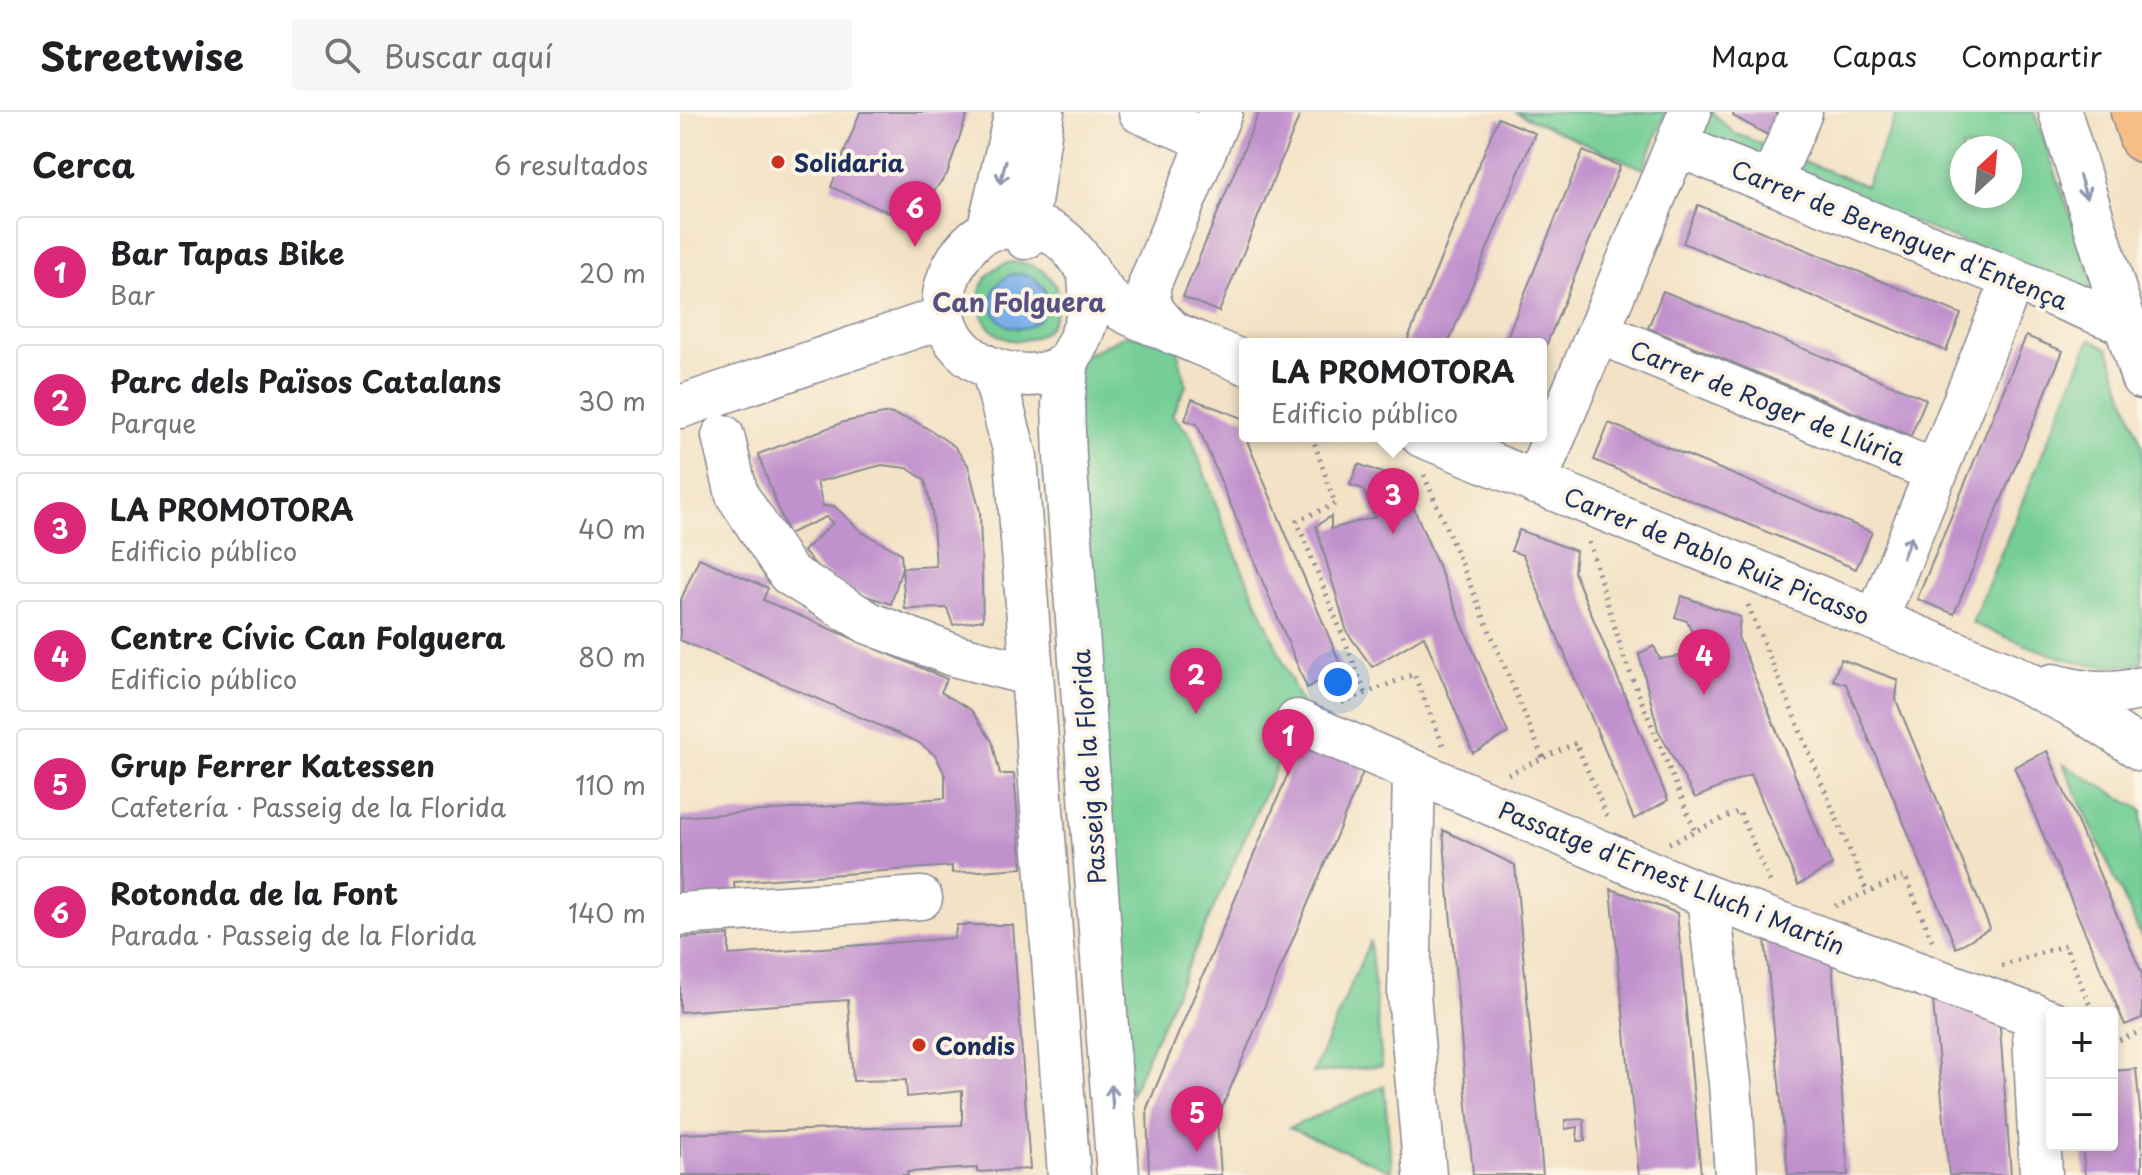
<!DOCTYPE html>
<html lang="es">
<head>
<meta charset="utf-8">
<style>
  :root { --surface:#fff; --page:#f6f6f6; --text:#202124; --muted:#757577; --line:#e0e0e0; --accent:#db2777 }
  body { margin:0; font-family:"Playpen Sans",sans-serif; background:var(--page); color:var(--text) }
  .controls { position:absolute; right:24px; bottom:24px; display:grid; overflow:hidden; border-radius:8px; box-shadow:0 4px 12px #0003 }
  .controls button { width:72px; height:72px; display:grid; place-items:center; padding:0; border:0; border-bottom:2px solid var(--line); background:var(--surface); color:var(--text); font:40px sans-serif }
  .compass { position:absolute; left:1270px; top:24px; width:72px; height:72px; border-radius:50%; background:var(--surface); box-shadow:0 4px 12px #0003; rotate:26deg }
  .you { position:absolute; left:658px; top:570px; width:28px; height:28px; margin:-20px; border:6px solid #fff; border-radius:50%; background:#1a73e8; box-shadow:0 0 0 12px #1a73e833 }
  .badge { display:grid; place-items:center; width:52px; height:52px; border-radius:50%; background:var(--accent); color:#fff; font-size:26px; font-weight:700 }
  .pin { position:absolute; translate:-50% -66px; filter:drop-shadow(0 2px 4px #0008) }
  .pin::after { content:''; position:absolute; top:42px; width:28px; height:24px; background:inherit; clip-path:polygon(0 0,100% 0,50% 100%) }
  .popup { position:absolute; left:559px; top:226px; width:308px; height:104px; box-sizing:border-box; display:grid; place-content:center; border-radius:8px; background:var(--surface); filter:drop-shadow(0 2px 6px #0005); font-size:26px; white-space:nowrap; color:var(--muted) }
  .popup b { font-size:30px; color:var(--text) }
  .popup::after { content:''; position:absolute; left:50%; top:100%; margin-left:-16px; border:16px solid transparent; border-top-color:var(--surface) }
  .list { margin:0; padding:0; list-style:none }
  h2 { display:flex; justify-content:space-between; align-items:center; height:104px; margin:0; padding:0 32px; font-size:34px }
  h2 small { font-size:26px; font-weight:400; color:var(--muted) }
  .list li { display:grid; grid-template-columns:52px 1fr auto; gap:24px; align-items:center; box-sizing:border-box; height:112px; margin:0 16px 16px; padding:0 16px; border:2px solid var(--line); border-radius:8px }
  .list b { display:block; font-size:30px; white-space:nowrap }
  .list p { margin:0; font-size:26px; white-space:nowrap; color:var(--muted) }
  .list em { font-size:26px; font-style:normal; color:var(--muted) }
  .icon { flex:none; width:44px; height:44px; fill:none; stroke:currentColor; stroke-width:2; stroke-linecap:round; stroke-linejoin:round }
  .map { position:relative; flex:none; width:1462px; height:1063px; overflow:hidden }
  header { display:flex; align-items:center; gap:48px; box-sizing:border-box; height:112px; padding:0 40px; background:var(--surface); border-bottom:2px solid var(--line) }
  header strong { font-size:38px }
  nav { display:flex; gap:44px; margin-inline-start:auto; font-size:28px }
  .search { width:560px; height:72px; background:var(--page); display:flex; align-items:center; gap:20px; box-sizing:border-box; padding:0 28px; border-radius:8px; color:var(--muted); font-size:30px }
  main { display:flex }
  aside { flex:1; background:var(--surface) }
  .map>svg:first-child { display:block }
  .green { fill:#74ce95; stroke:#487e7a; stroke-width:2; fill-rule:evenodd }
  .water { fill:#7bafe9; stroke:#4b6fa4; stroke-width:2 }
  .building { fill:#c191cd; fill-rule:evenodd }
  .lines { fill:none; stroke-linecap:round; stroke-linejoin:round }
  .minor-casing { stroke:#878892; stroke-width:45 }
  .major-casing { stroke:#878892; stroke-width:47 }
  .path { stroke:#878892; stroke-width:5; stroke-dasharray:2 6; stroke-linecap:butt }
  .minor { stroke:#fff; stroke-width:42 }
  .major { stroke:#f5be86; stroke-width:44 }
  .oneway { stroke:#8d97ae }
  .poi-dot { fill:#c8321e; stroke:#fcf5e5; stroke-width:3 }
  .labels { text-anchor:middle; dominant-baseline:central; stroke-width:8; stroke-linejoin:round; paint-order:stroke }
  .poi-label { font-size:24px; font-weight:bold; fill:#1b2f5e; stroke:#fcf5e5; text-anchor:start }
  .street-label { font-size:24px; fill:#1b2f5e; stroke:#fcf5e5 }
  .neighbourhood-label { font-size:26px; font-weight:bold; fill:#555185; stroke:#fcf5e5 }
</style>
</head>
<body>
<header>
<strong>Streetwise</strong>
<div class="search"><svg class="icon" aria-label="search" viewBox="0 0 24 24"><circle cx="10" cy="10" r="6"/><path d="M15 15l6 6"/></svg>Buscar aquí</div>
<nav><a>Mapa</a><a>Capas</a><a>Compartir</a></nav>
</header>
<main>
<aside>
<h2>Cerca<small>6 resultados</small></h2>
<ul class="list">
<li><span class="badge">1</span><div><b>Bar Tapas Bike</b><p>Bar</p></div><em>20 m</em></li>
<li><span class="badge">2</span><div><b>Parc dels Països Catalans</b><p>Parque</p></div><em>30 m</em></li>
<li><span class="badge">3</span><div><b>LA PROMOTORA</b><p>Edificio público</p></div><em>40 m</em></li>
<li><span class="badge">4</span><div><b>Centre Cívic Can Folguera</b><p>Edificio público</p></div><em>80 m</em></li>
<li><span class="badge">5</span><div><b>Grup Ferrer Katessen</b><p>Cafetería · Passeig de la Florida</p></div><em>110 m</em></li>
<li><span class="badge">6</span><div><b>Rotonda de la Font</b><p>Parada · Passeig de la Florida</p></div><em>140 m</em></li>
</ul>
</aside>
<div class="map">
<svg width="1462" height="1063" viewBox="0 0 1462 1063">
  <rect width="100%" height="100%" fill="#fcf5e5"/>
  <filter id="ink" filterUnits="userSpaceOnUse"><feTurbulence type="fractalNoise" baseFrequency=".0125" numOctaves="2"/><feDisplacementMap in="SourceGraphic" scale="16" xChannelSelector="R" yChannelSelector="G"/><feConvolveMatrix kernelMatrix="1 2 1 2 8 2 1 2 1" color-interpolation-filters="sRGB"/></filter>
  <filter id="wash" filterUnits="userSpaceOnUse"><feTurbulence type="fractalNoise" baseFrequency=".006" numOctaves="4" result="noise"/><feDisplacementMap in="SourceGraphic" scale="32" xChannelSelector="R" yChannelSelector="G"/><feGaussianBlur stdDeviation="1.8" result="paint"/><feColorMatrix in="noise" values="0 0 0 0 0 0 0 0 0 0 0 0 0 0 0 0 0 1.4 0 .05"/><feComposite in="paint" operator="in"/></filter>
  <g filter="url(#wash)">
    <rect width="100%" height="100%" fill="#f3e2c5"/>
    <!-- green -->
    <path class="green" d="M835,0H986L963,57Z
      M1022,0H1032L1054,21L1186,74L1217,0H1354L1418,182L1014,26ZM1282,36H1330V84H1282Z
      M331,150C359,149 386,170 376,200C373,213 364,222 352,226C300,243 275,165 331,150ZM333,162L364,176C375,208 342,229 318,206V172Z
      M445,223L496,232L506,274L492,303L510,322L547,422L623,595L450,984L392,250Z
      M1410,227L1428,237L1462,334V551C1405,564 1345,532 1292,511Z
      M1383,652L1462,698V826Z
      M690,829L702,954L633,961Z
      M704,974L712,1059L609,1016Z"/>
    <!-- water -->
    <path class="water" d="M312 189a27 27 0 1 1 54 0a27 27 0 1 1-54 0Z"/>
    <g id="blocks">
      <!-- building -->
      <path class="building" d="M180,0H288L267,62L230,110L151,75Z
        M579,0H621L539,200L503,185Z
        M1054,0H1105L1093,26L1053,4Z
        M818,6L855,21L768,232H726Z
        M903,39L940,54L861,246V232H824Z
        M1018,93L1281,202L1266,239L1003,131Z
        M983,179L1246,287L1231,324L968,216Z
        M1346,224L1383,239L1274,502L1237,487Z
        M512,287L565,307V324H568L567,329L662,556L627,576L517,312L505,308Z
        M209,301L234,309L252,319L274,334L288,353L300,400L303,508L273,513L267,496L225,497L222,456L211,492L174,480L140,458L123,439L153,411L146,405L108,422L78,342L164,310ZM202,353L227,356L245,368L252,399L256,454L222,456L221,441L183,421L154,394H143L137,370Z
        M929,311L1192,420L1176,457L914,348Z
        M678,352L735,373L733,394L828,621L793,641L744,524L692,555L667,520L636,414L651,404V417L695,405L683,377L670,373Z
        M839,418L896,439L894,460L988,688L954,707L843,443L831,439Z
        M19,446L88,476L83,488L267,567L261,580L291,598L312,629L320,662H334L342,756L272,761V754L54,770L55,784L0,787V705L265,686V663L256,644L238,630L0,528V490Z
        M1002,484L1060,505L1058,525L1152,753L1118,773L1071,662L1015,686L978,618L959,542L974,534L980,547L1021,541L1007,509L995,505Z
        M1161,547L1218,568L1216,588L1310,816L1276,836L1166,572L1153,568Z
        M628,614L691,641L537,1008L541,1063H469L467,996Z
        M1367,639L1462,862V906L1445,913L1334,655Z
        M763,718L835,753L863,1063H793Z
        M931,777L997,801L1021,1063H959Z
        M277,813H333L350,1057L297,1060V1056L227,1060L228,1063H0V1022L282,1013V979L227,985L226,968L173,969L168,888L0,900V826L49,823V843L274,826Z
        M1085,826L1152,850L1168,1063H1108Z
        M1252,878L1319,903L1331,1063H1269Z
        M1456,957L1462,1019V1063H1405L1402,1033H1432V959Z
        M904,1007L905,1029H897L898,1015L885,1017V1008Z"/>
    </g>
  </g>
  <g filter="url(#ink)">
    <use href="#blocks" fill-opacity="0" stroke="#878892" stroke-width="2"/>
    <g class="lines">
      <!-- minor casing -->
      <g class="minor-casing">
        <path id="minor" d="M460,0L529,28
          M1380,0L1462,266
          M996,33L1443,211
          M1091,71L1121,0
          M308,119L336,0
          M345,126L363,0
          M408,157C412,184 411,203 399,228C396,234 392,243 387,249C377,259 362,263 348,263C296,263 250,224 267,170C273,151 289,127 308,119C315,116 325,116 332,115C397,106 402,170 442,198C452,204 464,208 475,213C505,226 535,238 565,251
          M918,220L1257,360
          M493,221C476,203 466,196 470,171L541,0
          M388,248L383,293L385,344L438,1063
          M313,259L336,345L389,1063
          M0,295L264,205
          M43,324L57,383L109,462L189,511L273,543L352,563
          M742,324L1332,563L1401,598L1462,638
          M855,371L1010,0
          M1197,507L1333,167
          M1373,573C1404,581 1430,585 1462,576
          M617,609L1028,785L1372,910
          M734,661L729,883L745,1063
          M1028,785L1050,971L1056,1063
          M0,802L241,786
          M1353,902L1361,1063"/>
      </g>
      <!-- major casing -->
      <g class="major-casing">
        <path id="major" d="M1453,0L1462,28"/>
      </g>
      <!-- path -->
      <path class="path" d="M632,324L655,392L617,409L686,582
        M744,363L863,646
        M909,430L944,546L1015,719
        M1068,493L1187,780
        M662,591L734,562L763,633
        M828,662L896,631L927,704
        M989,731L1059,699L1090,770
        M1155,794L1225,764L1252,828
        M1322,854L1385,833L1413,901
        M1432,931L1462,919"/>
      <!-- minor -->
      <use href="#minor" class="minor"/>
      <!-- major -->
      <use href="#major" class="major"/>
    </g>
    <!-- one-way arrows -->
    <defs><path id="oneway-shaft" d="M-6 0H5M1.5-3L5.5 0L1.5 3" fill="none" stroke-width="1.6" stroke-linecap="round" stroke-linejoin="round" transform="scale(2)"/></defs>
    <g class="oneway">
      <use href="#oneway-shaft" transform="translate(323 60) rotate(104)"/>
      <use href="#oneway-shaft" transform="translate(1403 75) rotate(73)"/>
      <use href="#oneway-shaft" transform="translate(1227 435) rotate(-68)"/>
      <use href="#oneway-shaft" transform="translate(432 985) rotate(-94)"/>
    </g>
  </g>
  <!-- markers -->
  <g class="poi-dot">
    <circle cx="98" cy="50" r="8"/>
    <circle cx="239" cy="933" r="8"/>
  </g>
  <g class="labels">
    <!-- poi labels -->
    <g class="poi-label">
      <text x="114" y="50">Solidaria</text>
      <text x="255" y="933">Condis</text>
    </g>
    <!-- street labels -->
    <g class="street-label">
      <text transform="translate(1220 122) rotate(22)">Carrer de Berenguer d'Entença</text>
      <text transform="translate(1088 290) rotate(22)">Carrer de Roger de Llúria</text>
      <text transform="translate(1037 443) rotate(22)">Carrer de Pablo Ruiz Picasso</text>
      <text transform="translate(408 655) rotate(-94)">Passeig de la Florida</text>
      <text transform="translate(992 765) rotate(22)">Passatge d'Ernest Lluch i Martín</text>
    </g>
    <!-- neighbourhood labels -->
    <g class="neighbourhood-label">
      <text x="339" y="189">Can Folguera</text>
    </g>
  </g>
</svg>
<div class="controls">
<button>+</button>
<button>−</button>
</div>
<svg class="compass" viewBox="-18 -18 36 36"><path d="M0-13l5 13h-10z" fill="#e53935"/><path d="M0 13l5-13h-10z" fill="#757577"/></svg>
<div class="you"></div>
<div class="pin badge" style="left:608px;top:663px">1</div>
<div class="pin badge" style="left:516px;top:602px">2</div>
<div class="pin badge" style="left:713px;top:422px">3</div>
<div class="popup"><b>LA PROMOTORA</b>Edificio público</div>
<div class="pin badge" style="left:1024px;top:583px">4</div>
<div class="pin badge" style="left:517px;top:1040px">5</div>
<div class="pin badge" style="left:235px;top:135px">6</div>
</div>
</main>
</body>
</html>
